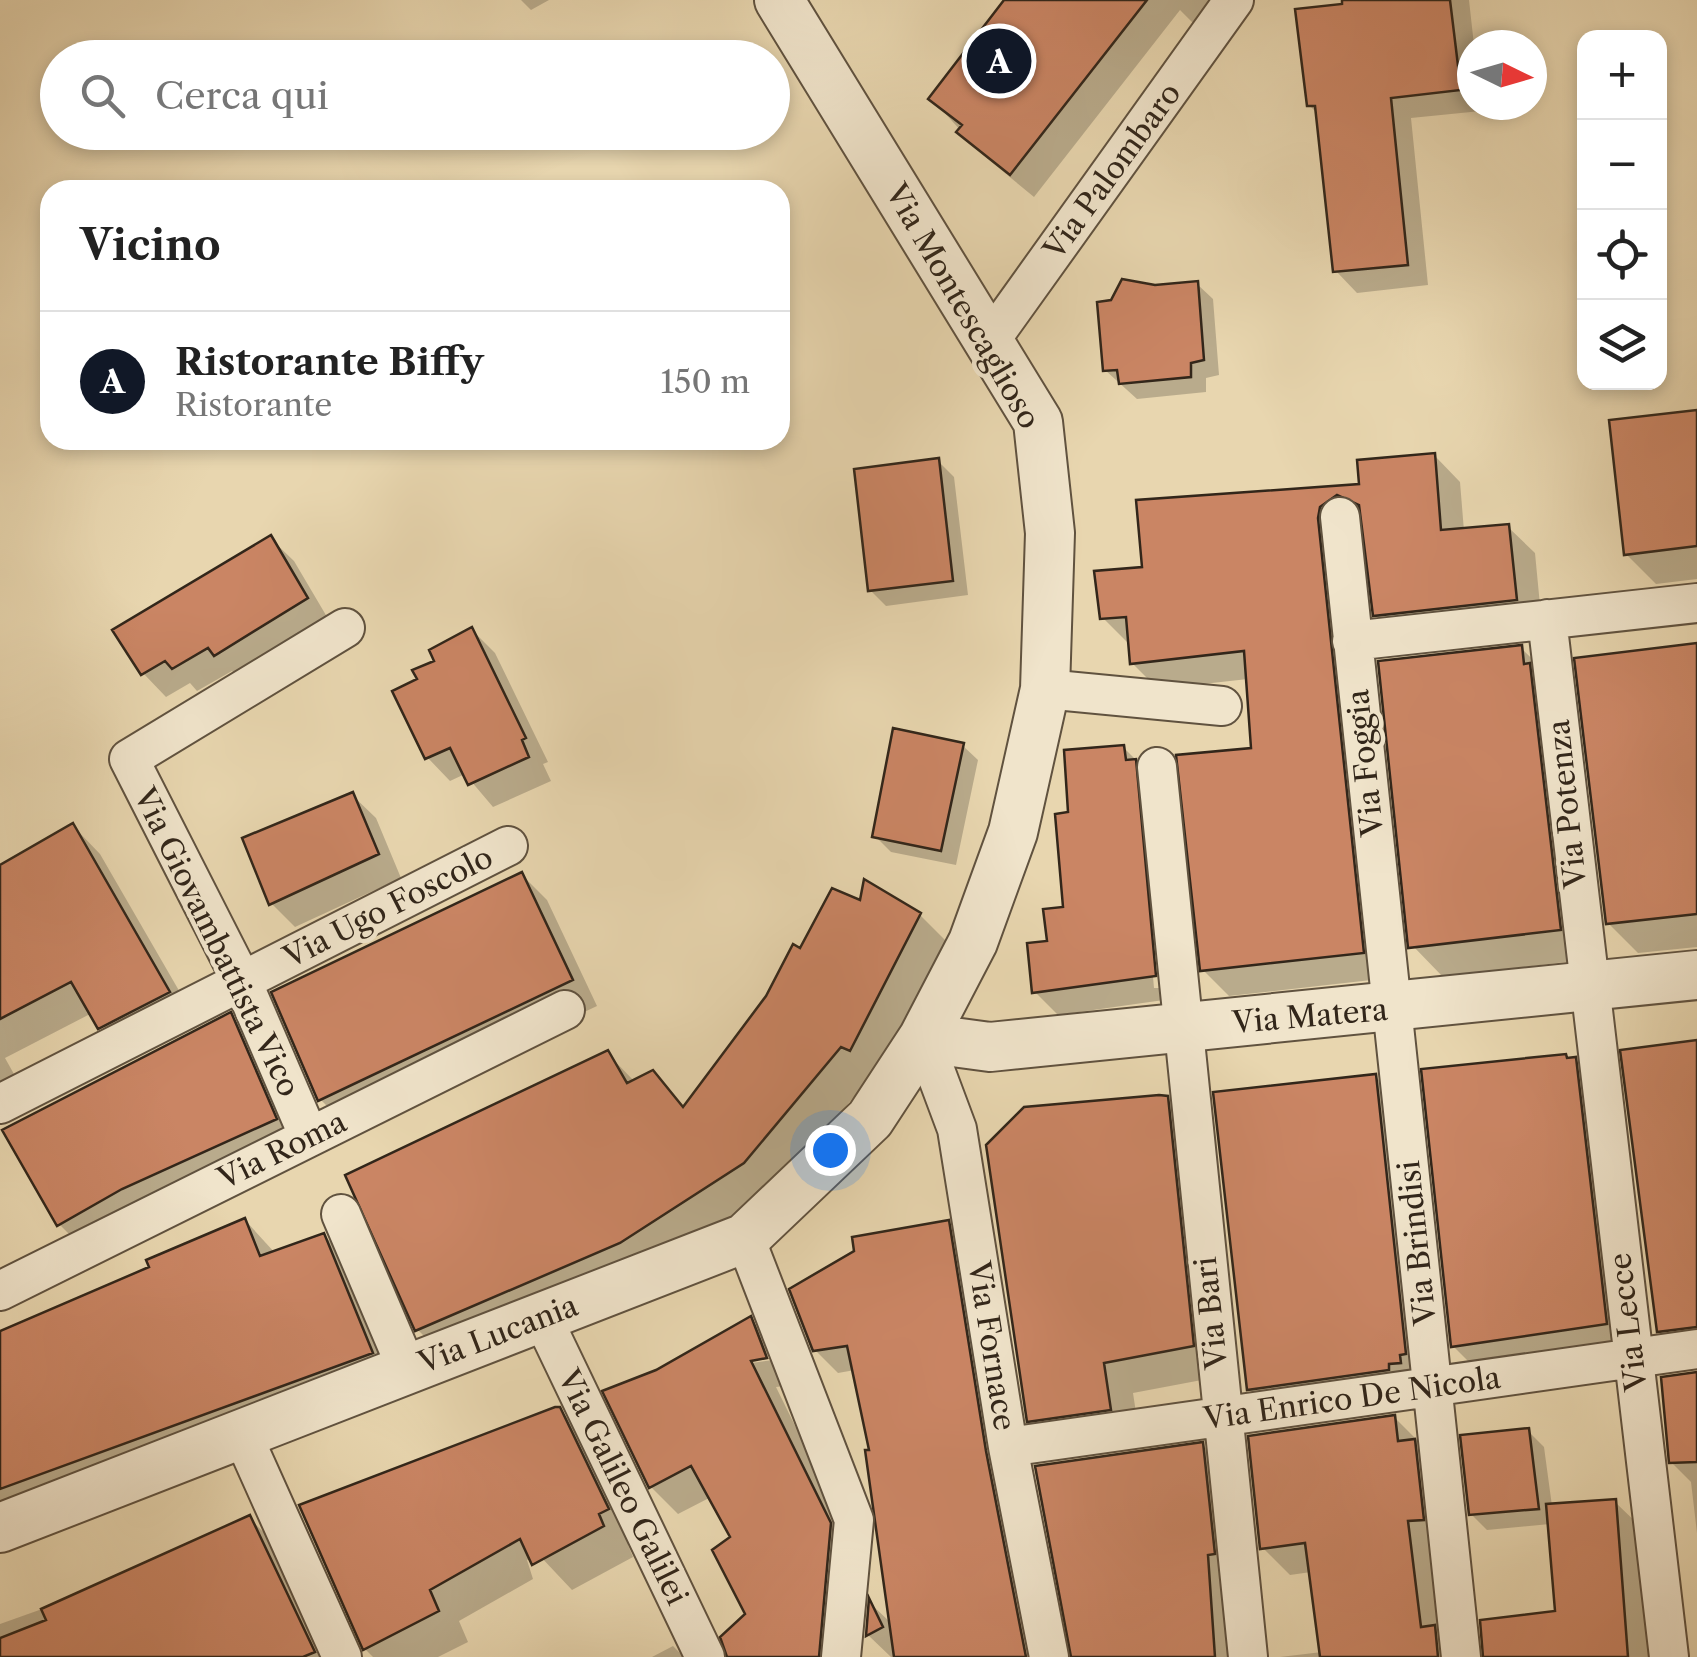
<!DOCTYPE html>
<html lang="it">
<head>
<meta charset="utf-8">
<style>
  :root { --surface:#fff; --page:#f2f2f2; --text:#222; --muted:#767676; --line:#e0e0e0; --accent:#111827 }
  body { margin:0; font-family:"Libre Caslon Text",serif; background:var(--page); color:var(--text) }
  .controls { position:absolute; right:30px; top:30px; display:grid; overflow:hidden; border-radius:20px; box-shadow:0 5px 15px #0003 }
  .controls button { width:90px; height:90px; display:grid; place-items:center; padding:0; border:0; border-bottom:2px solid var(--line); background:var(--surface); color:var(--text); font:50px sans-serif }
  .compass { position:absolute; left:1457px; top:30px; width:90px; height:90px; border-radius:50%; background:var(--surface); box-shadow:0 5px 15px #0003; rotate:95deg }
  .you { position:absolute; left:830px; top:1150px; width:35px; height:35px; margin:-25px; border:8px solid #fff; border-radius:50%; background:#1a73e8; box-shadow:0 0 0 15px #1a73e833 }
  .badge { display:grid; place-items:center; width:65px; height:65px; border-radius:50%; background:var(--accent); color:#fff; font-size:32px; font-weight:700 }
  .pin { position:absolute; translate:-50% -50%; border:5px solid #fff; box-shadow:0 2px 10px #0006 }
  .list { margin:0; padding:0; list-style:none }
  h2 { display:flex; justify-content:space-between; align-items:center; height:130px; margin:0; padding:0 40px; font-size:42px }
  h2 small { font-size:32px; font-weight:400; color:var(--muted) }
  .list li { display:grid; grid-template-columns:65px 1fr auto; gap:30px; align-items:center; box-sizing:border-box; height:140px; padding:0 40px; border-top:2px solid var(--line) }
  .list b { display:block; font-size:38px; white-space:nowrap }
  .list p { margin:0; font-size:32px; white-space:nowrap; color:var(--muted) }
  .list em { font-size:32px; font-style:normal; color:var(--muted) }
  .icon { flex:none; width:55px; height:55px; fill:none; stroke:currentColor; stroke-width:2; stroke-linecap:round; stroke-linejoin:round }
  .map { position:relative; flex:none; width:1697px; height:1657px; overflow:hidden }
  .search { position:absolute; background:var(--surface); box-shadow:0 5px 15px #0003; left:40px; top:40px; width:750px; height:110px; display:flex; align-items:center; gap:25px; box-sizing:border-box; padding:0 35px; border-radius:55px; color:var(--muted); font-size:38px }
  .panel { position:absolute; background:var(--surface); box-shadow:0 5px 15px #0003; left:40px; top:180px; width:750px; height:270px; border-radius:30px }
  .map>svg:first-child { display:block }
  .shadow { fill:#0003; fill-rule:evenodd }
  .building { fill:#ca8564; stroke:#32261a; stroke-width:2.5 }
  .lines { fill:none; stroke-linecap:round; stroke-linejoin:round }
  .minor-casing { stroke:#60523f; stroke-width:42 }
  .tertiary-casing { stroke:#60523f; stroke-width:52 }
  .minor { stroke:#f0e4cb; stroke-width:38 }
  .tertiary { stroke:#f0e4cb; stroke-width:48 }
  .labels { text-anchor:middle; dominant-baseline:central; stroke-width:9; stroke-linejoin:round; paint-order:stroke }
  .street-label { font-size:30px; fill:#32261a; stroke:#f0e4cb }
</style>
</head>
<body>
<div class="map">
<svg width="1697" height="1657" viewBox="0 0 1697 1657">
  <rect width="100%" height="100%" fill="#e8d6af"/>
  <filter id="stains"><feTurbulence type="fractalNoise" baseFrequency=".002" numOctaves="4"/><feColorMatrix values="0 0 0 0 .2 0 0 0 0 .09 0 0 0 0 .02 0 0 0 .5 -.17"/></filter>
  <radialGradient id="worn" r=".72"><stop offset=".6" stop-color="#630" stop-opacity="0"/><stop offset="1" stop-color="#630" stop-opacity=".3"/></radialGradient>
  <!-- shadow -->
  <path class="shadow" d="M521,0H549L531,10Z
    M1007,0H1215L1193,23L1180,10L1034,197L983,155L932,99Z
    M1344,0H1469L1474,45L1472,105H1481V111L1411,118L1428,285L1357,293L1336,271L1318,114L1309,105Z
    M1197,284L1213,299L1219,375L1206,378V392L1137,399L1105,370Z
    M1697,413V579L1656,584L1626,554Z
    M1434,455L1460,482L1464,531L1508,527L1535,553L1542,626L1402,641L1376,615L1363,520L1344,535L1389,978L1229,996L1203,970L1254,751L1248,679L1158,689L1132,663L1129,644L1103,618L1145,569L1139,503L1362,486Z
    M938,461L954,477L968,595L886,606L870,590Z
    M270,538L294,561L330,622L239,678L232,671L197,691L190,683L166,697L143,673Z
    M472,630L495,653L548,762L543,764L551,781L493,807L465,774L450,781L427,757L420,680Z
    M1697,645V947L1638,953L1608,923Z
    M1521,648L1552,678L1590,959L1443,977L1413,946Z
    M962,745L978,760L956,865L891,852L875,836Z
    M1123,747L1147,771L1178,998L1058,1015L1034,991L1066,910L1071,815ZM1134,764L1140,770L1159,988H1154Z
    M352,795L376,818L401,878L295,927L271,903Z
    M73,826L100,854L196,1020L128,1055L92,1013L5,1058L19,1083L0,1093V877Z
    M522,875L547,900L597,1006L346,1125L320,1099Z
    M862,903L920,915L950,945L880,1080L872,1075L774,1193L651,1272L448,1360L418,1330L348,1177L607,1053L635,1082L652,1073L686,1108L801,951Z
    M230,1015L251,1036L296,1140L80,1245L59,1224L4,1128Z
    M1697,1044V1359L1688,1360L1659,1331L1654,1316L1623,1053Z
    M1565,1056L1575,1059L1605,1090L1636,1354L1483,1376L1453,1346Z
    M1376,1077L1406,1107L1435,1384L1279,1420L1249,1389Z
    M1167,1099L1198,1129L1223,1376L1133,1393L1140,1439L1059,1451L1029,1420Z
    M245,1220L275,1253L324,1235L354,1266L402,1383L0,1529V1334L152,1268Z
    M948,1222L971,1245L1043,1657H891L868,1635L871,1604L892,1624L872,1452L855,1370L838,1373L815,1350Z
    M750,1319L778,1346L793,1385L776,1387L857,1552L848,1657H730L748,1614L733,1538L711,1497L678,1514L651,1487L657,1372ZM779,1354L780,1359L744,1364L750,1358Z
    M1697,1372V1533L1691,1482L1671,1462Z
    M560,1410L590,1440L638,1540L628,1545L633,1557L572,1590L539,1555L527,1560L533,1579L459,1621L468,1642L438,1657H373L365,1649Z
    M1394,1417L1422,1445L1462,1657H1280L1322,1652L1311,1572L1290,1575L1262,1547Z
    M1528,1431L1544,1447L1552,1506L1615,1502L1643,1529L1653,1657H1483L1557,1613L1550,1524L1487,1530L1471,1514Z
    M1203,1445L1230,1472L1240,1657H1073Z
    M249,1518L286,1554L332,1657H0V1624L59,1603Z
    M673,1646L684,1657H652Z"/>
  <!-- building -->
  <path class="building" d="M1004,0H1147L1010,175L956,132L962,125L928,99Z
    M1342,0H1450L1461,90L1391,98L1408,265L1333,272L1315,106H1307L1295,9L1342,4Z
    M1122,279L1155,285L1198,281L1204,360L1191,363V377L1119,384L1117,370L1103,371L1097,302L1111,300Z
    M1697,410V546L1624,555L1609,420Z
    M1435,453L1441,530L1509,524L1517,600L1373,616L1359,505L1337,495L1320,507L1318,518L1364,953L1200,971L1176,755L1251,748L1244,651L1130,664L1126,617L1100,619L1094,571L1142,567L1136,500L1359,484L1357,460Z
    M939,458L953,581L868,591L854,469Z
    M271,535L308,598L214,656L208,648L172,669L165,661L141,675L112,630Z
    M472,627L526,738L522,740L529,757L468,785L450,748L425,759L392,691L417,679L412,670L434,661L429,650Z
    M1697,643V914L1606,924L1574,658Z
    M1522,645L1524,664L1530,663L1561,930L1408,948L1378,661Z
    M893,728L964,743L941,851L872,837Z
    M1124,745L1126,760L1136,759L1156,976L1032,993L1027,943L1047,941L1043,909L1063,907L1055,814L1068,812L1064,750Z
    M353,792L379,854L269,905L242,838Z
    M73,823L170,992L98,1029L71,982L0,1019V865Z
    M522,872L573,980L318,1101L271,992Z
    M864,879L921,913L850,1051L841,1047L744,1163L620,1243L415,1331L345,1175L608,1050L627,1083L653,1070L683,1107L766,996L793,944L800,948L832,888L860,900Z
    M231,1012L277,1119L122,1189L57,1226L2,1130Z
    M1697,1040V1327L1657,1332L1620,1050Z
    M1566,1054L1567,1058L1576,1057L1607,1324L1451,1347L1421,1069Z
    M1376,1074L1406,1354L1400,1355L1401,1363L1389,1364V1370L1247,1390L1213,1092Z
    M1159,1095L1168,1096L1194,1346L1104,1363L1111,1410L1027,1422L986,1145L1024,1107Z
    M245,1218L260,1256L324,1233L373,1353L0,1489V1331L149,1267L146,1260Z
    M949,1220L986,1451L1026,1657H894L865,1450H869L847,1346L813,1351L789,1289L854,1251L852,1237Z
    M751,1316L767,1358L751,1361L831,1523L819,1657H727L720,1637L745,1614L712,1550L730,1537L691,1466L649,1488L602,1391L656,1370Z
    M1697,1372V1462L1669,1463L1661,1377Z
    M555,1407H560L609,1509L599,1514L604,1526L532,1565L520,1539L430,1590L439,1611L363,1650L299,1505Z
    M1395,1415L1398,1441L1415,1439L1424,1520L1408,1521L1421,1627L1435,1625L1438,1657H1320L1305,1543L1260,1549L1248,1436Z
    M1529,1428L1539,1509L1469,1515L1460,1435Z
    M1203,1442L1215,1554L1208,1555L1215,1657H1071L1035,1466Z
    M1616,1499L1628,1657H1483L1480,1620L1555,1611L1546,1504Z
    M250,1515L315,1652L303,1657H0V1638L46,1620L41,1609Z
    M869,1598L883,1627L866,1636Z"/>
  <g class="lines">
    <!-- minor casing -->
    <g class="minor-casing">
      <path id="minor" d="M989,342L1234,0
        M1340,517L1461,1657
        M1547,619L1669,1657
        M1352,641L1697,603
        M1045,689L1222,706
        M1157,767L1248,1657
        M923,1038L957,1129L1008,1447L1049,1657
        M0,1104L508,846
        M309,1137L242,981L129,759L345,628
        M341,1214L407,1369
        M745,1238L854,1520L841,1657
        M0,1291L565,1010
        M542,1317L705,1657
        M242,1434L342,1657
        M1008,1447L1697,1349"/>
    </g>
    <!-- tertiary casing -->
    <g class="tertiary-casing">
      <path id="tertiary" d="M923,1038L990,1047L1697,975
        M0,1528L745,1238L870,1119L923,1038L973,942L1013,832L1045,689L1050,533L1038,422L779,0"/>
    </g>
    <!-- minor -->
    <use href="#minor" class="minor"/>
    <!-- tertiary -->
    <use href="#tertiary" class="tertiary"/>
  </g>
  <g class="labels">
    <!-- street labels -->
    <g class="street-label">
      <text transform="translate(1112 171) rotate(-54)">Via Palombaro</text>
      <text transform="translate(963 306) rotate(60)">Via Montescaglioso</text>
      <text transform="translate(1365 763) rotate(-96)">Via Foggia</text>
      <text transform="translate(1567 804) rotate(-96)">Via Potenza</text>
      <text transform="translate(388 907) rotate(-27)">Via Ugo Foscolo</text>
      <text transform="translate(217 942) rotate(64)">Via Giovambattista Vico</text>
      <text transform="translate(1310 1016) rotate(-5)">Via Matera</text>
      <text transform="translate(282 1150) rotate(-26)">Via Roma</text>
      <text transform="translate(1417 1243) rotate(-96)">Via Brindisi</text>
      <text transform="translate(1211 1313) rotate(-96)">Via Bari</text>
      <text transform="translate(1628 1322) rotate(-97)">Via Lecce</text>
      <text transform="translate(498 1334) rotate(-21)">Via Lucania</text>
      <text transform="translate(992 1346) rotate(81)">Via Fornace</text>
      <text transform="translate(1352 1398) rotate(-8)">Via Enrico De Nicola</text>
      <text transform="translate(623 1487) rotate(64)">Via Galileo Galilei</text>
    </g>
  </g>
  <rect width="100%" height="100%" filter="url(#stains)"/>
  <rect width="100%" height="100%" fill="url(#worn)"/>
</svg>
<div class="controls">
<button>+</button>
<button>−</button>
<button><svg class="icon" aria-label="locate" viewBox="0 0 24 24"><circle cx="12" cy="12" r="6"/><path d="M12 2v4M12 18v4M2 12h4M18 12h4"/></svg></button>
<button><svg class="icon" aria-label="layers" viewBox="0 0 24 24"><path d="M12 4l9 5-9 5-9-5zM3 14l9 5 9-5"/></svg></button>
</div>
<svg class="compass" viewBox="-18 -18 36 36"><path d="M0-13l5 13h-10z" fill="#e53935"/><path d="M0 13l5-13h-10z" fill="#767676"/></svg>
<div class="you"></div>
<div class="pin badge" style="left:999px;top:61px">A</div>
<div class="search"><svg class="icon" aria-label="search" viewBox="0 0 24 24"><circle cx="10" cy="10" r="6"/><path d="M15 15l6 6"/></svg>Cerca qui</div>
<section class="panel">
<h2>Vicino<small></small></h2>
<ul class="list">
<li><span class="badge">A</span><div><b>Ristorante Biffy</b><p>Ristorante</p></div><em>150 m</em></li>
</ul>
</section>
</div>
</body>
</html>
